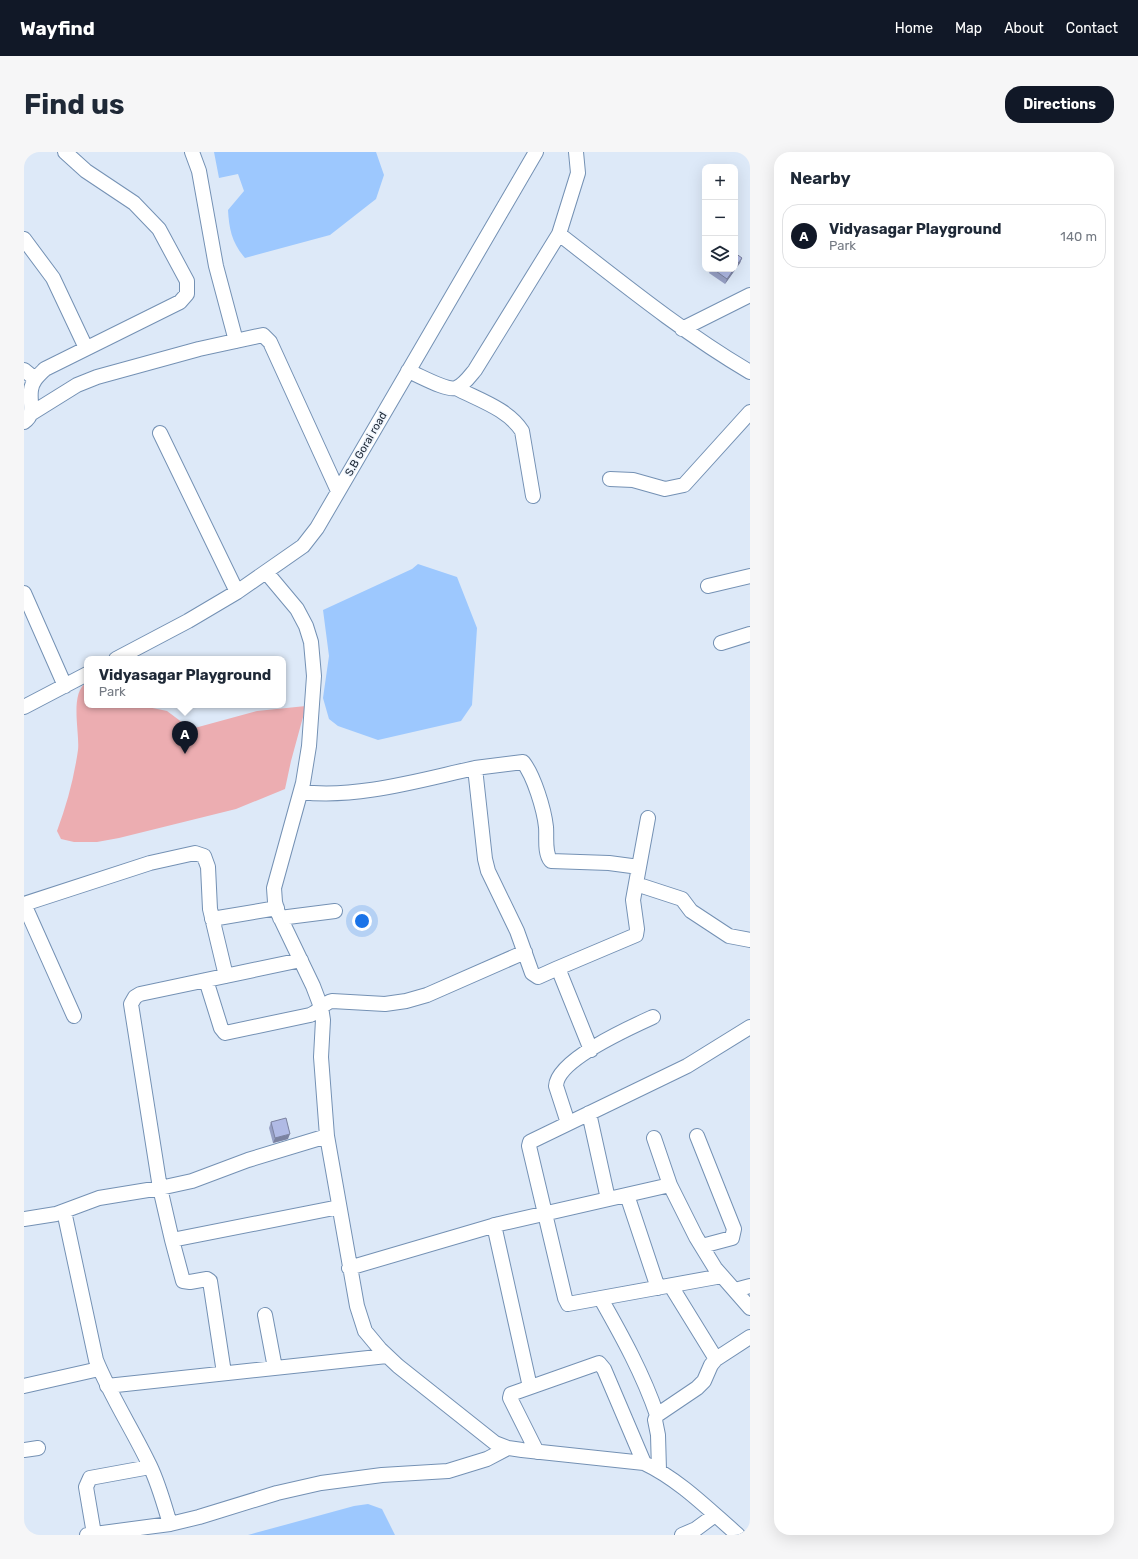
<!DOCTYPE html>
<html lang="en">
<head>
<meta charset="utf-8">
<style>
  :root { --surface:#fff; --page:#f6f6f7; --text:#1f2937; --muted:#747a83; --line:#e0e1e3; --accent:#111827 }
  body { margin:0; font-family:Rubik,sans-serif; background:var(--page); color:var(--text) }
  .controls { position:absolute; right:12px; top:12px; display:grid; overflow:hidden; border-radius:8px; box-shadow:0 4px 16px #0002 }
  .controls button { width:36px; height:36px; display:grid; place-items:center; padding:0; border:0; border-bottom:1px solid var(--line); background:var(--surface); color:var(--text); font:20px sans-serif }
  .you { position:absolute; left:338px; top:769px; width:14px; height:14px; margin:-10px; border:3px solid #fff; border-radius:50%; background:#1a73e8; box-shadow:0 0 0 6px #1a73e833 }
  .badge { display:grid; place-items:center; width:26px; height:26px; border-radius:50%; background:var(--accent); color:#fff; font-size:13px; font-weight:700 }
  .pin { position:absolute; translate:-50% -33px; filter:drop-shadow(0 1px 2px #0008) }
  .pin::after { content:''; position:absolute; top:21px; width:14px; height:12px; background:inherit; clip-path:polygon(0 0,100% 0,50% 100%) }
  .popup { position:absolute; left:60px; top:504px; width:202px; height:52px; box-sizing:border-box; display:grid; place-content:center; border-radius:8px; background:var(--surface); filter:drop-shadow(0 1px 3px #0005); font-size:13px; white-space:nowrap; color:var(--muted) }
  .popup b { font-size:15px; color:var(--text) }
  .popup::after { content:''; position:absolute; left:50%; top:100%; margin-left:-8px; border:8px solid transparent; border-top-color:var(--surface) }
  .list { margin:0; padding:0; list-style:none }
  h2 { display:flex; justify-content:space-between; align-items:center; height:52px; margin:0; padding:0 16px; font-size:17px }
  h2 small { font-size:13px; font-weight:400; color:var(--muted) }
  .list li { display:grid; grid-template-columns:26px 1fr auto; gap:12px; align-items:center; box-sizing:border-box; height:64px; margin:0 8px 8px; padding:0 8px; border:1px solid var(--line); border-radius:16px }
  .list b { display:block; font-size:15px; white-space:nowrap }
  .list p { margin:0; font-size:13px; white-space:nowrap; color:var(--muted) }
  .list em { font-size:13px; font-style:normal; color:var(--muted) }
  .icon { flex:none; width:22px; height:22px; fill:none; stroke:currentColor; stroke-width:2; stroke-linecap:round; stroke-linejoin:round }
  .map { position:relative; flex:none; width:726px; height:1383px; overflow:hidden; border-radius:16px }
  header { display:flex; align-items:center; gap:24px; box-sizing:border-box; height:56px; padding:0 20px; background:var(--accent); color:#fff }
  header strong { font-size:19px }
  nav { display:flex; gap:22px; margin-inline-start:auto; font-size:14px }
  .intro { display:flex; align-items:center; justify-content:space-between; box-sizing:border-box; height:96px; padding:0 24px }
  h1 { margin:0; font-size:28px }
  .button { padding:10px 18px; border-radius:16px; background:var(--accent); color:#fff; font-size:14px; font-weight:700 }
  main { display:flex; gap:24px; padding:0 24px }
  aside { flex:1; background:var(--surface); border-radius:16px; box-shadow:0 4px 16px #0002 }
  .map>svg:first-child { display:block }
  .green { fill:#ecadb1 }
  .water { fill:#9dc8fe }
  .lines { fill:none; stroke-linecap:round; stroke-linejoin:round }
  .minor-casing { stroke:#7491b4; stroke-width:16 }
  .minor { stroke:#fff; stroke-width:14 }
  .wall { fill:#97a0c5 }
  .shaded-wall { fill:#7b82a0 }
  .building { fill:#b0bae5; stroke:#7b82a0 }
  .labels { text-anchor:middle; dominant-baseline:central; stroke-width:3; stroke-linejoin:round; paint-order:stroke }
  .street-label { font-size:11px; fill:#172230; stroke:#eff5fd }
</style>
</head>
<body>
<header>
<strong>Wayfind</strong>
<nav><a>Home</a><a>Map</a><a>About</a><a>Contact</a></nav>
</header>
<div class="intro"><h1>Find us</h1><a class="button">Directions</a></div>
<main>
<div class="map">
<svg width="726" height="1383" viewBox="0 0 726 1383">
  <rect width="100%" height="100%" fill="#dde9f8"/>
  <!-- green -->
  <path class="green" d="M63,530V553H114L143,559L167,577L233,559L282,554L267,609L261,637L212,657L95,686L73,690H50L37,687L33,679C43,652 50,626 54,598C56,580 45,541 63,530Z"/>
  <!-- water -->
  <path class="water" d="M190,0H352L360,23L352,47L306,83L221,106C208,91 205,77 204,58L220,39L214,22L195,26Z
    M394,412L433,425L453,476L448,553L437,569L354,588L314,574L305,567L299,546L305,504L299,458L388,417Z
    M344,1352L358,1357L371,1383H224L330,1354Z"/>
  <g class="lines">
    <!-- minor casing -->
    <g class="minor-casing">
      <path id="minor" d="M168,0L175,19L192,114L212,189
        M535,82C597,130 658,180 726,220
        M0,87L29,126L62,196
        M658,177L726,143
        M0,218L11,227
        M384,219C395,223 422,239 432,236C440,233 446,224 451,218L535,82L554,21L552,0
        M432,236C455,248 484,257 498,279L509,344
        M8,261L53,233L73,225L175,197L239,183L246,190L314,339
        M0,270C12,262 5,251 7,238C8,229 14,224 21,217L156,150L163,142V129L135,77L110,51L62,19L41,0
        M136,281L213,440
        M586,327L609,328L641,337L660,333L726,260
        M242,420L273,457L282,474L287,490L290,524L285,594L279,631L250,736L251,750L254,761L289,834L297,855L299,868L297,905L303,984
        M684,434L726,424
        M0,441L41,534
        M697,491L726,482
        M92,507L164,469L213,440L279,394L293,376L512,0
        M0,555L63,522
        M451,616L499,610C510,624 520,657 522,675C523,684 520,701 527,709L585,711L615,715L609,748L613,777L612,783L534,816
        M277,640C333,647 396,628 451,616L461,707L464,719L493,779L508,821L514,825L534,816L567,898
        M615,715L624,666
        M612,732L658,747L667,759L705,784L726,788
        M0,752L126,711L171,701L180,704L184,715L186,757L202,824
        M0,752L50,864
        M256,766L311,759
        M188,767L253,756
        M182,828L197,876L201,881L286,863C295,860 299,851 308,849L361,852L382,849L403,843L501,800
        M565,961L584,1047
        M544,971L532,934C533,908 607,875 629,865
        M673,984L710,1077L708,1086L678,1094
        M630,986L646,1033
        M603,1043L634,1136
        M40,1059L72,1208C87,1245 109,1278 126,1314C135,1333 140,1352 146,1372
        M0,1067L32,1062L75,1046L136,1036L168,1029L224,1008L303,984L333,1154L341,1179L356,1197L374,1214L471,1291L484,1296L498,1298L620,1311C656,1328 685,1358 714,1383
        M470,1073L506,1235
        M148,1088L315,1055
        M325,1116L475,1072L646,1033L672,1085L691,1116L726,1156
        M698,1124L544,1152L541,1146L505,994L506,990L510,988L663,914L726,875
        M647,1134L692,1207
        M711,1138L726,1134
        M577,1147C598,1184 619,1222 633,1263
        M241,1163L251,1216
        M200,1221L186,1129L183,1127L166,1130L159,1129L148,1088L136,1036L107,852L111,845L116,842L277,808
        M0,1234L75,1217
        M83,1234L363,1204
        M0,1298L14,1296
        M513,1300L486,1246L487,1242L575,1211L580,1217L620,1311
        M635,1318L634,1283L631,1268L633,1263L673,1236L680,1229L687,1213L692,1207L726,1185
        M70,1382L62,1335L66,1326L126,1315
        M63,1383L146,1372L175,1365L253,1341L297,1331L358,1323L424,1319L463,1307L484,1296
        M658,1383L672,1377L691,1363"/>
    </g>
    <!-- minor -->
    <use href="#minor" class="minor"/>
  </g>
  <!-- wall -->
  <path class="wall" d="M718,106L716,111L701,132L685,121L687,117H711Z
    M247,970L264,987L249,991L245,976Z"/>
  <!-- shaded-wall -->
  <path class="shaded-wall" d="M718,106L716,111L701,132L703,127L710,117H711V115Z
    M266,982L264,987L249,991L251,986Z"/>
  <!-- building -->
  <path class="building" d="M711,101L718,106L711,115Z
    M689,117H710L703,127Z
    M262,966L266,982L251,986L247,970Z"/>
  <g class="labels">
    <!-- street labels -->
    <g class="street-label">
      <text transform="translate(342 292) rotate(-60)">S.B Gorai road</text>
    </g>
  </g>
</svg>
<div class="controls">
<button>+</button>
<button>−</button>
<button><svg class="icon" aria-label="layers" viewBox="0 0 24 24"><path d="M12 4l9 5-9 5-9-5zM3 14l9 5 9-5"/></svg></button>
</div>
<div class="you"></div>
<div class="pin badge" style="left:161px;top:602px">A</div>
<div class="popup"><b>Vidyasagar Playground</b>Park</div>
</div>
<aside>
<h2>Nearby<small></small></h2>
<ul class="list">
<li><span class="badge">A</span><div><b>Vidyasagar Playground</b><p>Park</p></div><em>140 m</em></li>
</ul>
</aside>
</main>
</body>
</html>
